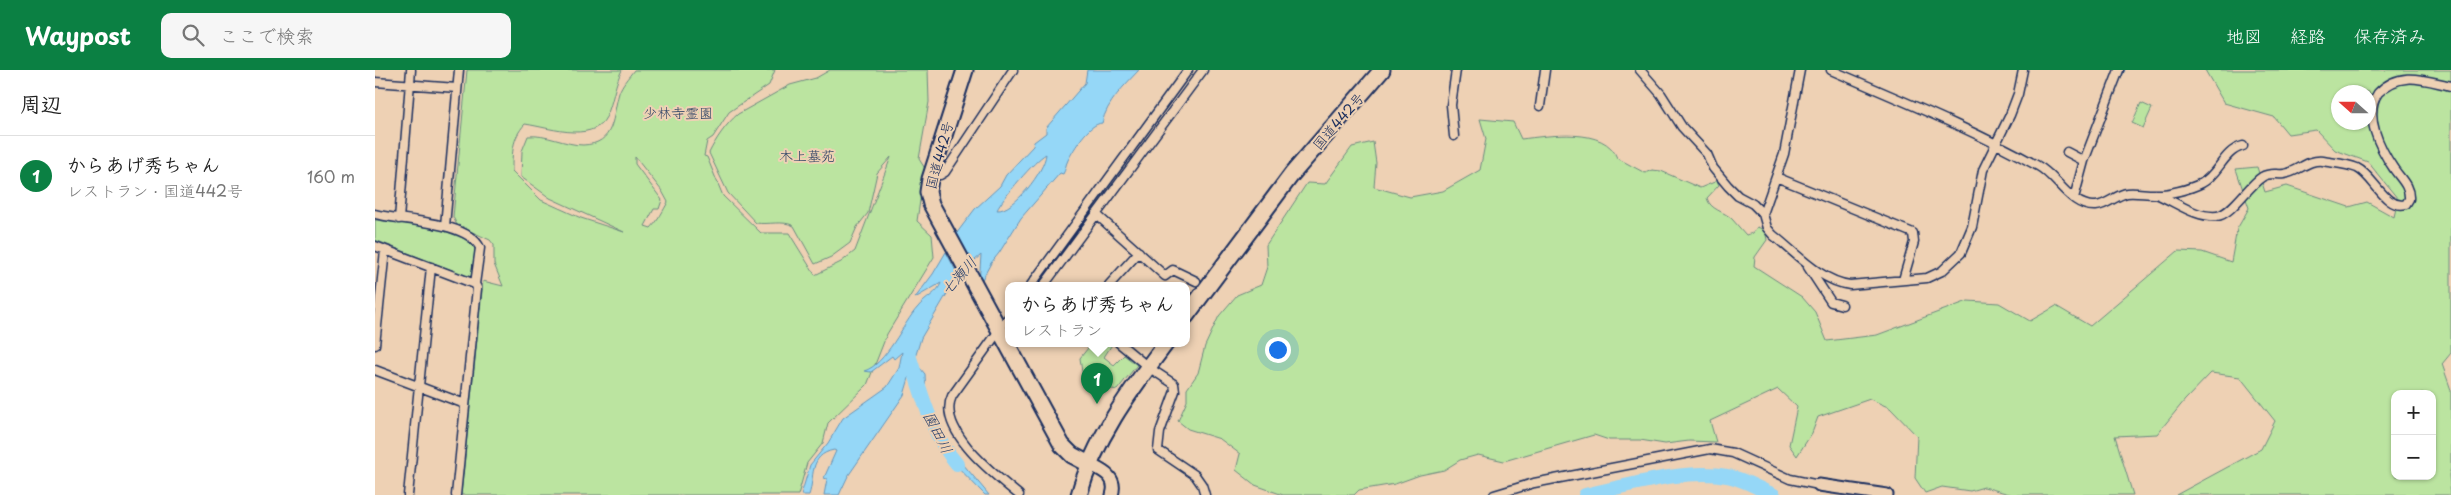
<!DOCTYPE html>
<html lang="ja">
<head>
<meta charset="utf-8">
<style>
  :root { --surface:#fff; --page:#f6f6f6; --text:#222; --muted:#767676; --line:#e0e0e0; --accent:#0b8043 }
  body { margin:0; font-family:"Playpen Sans","Klee One",sans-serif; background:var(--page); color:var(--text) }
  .controls { position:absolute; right:15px; bottom:15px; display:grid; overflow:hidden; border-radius:10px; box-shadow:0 1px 4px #0004 }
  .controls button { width:45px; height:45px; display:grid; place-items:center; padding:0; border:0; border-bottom:1px solid var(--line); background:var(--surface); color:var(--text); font:25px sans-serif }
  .compass { position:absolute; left:1956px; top:15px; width:45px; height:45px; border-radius:50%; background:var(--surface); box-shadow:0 1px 4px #0004; rotate:291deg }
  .you { position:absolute; left:902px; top:279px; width:18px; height:18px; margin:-12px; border:4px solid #fff; border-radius:50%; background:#1a73e8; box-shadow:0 0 0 8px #1a73e833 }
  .badge { display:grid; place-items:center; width:32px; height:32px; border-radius:50%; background:var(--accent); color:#fff; font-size:16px; font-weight:700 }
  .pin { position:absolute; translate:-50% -41px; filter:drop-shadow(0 1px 2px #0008) }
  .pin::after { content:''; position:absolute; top:26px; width:18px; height:15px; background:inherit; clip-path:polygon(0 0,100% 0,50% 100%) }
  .popup { position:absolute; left:630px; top:212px; width:185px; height:65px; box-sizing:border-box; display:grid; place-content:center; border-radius:10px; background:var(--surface); filter:drop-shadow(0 1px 4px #0005); font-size:16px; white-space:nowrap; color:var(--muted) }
  .popup b { font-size:19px; color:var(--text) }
  .popup::after { content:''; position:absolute; left:50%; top:100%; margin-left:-10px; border:10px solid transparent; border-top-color:var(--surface) }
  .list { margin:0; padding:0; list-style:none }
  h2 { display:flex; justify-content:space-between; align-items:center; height:65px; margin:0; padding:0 20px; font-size:21px }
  h2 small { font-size:16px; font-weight:400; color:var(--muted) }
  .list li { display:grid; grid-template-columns:32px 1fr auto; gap:15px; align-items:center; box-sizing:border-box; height:80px; padding:0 20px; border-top:1px solid var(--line) }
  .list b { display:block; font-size:19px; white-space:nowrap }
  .list p { margin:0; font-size:16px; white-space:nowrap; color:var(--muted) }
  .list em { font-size:16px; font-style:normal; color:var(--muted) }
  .icon { flex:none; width:28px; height:28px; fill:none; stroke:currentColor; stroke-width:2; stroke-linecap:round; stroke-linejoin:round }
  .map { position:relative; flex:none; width:2076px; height:425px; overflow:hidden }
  header { display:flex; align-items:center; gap:30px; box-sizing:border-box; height:70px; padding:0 25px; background:var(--accent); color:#fff }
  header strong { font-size:24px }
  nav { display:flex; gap:28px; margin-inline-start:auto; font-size:18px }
  .search { width:350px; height:45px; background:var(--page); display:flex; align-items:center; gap:12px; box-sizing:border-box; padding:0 18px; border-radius:10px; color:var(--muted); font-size:19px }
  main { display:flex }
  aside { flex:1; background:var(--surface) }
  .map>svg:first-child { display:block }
  .green { fill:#bbe4a0; stroke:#6b8a7f; fill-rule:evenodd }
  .water { fill:#95d7f7; stroke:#6494ba; fill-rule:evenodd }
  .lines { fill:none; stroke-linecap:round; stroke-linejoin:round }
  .stream { stroke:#6494ba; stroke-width:2.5 }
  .river { stroke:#95d7f7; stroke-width:14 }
  .street-casing { stroke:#1b2f5e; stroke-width:11 }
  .secondary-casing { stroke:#1b2f5e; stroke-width:15 }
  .highway-casing { stroke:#1b2f5e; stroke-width:19 }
  .street { stroke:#eed1b4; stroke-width:8 }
  .secondary { stroke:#eed1b4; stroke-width:11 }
  .highway { stroke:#eed1b4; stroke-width:15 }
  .labels { text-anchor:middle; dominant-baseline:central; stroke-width:4; stroke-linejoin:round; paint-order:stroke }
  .park-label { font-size:14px; fill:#2b4165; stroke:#eed1b4 }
  .street-label { font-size:14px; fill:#1b2f5e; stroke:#eed1b4 }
  .water-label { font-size:15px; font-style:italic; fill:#27406d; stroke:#eed1b4 }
</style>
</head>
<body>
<header>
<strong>Waypost</strong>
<div class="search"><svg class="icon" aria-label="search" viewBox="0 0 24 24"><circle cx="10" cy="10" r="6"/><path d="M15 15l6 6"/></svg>ここで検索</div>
<nav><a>地図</a><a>経路</a><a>保存済み</a></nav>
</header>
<main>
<aside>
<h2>周辺<small></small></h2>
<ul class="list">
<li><span class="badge">1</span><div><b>からあげ秀ちゃん</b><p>レストラン · 国道442号</p></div><em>160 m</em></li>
</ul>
</aside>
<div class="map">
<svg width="2076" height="425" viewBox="0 0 2076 425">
  <rect width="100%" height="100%" fill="#eed1b4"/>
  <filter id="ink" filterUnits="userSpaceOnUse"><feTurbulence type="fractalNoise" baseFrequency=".02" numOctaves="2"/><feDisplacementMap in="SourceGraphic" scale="10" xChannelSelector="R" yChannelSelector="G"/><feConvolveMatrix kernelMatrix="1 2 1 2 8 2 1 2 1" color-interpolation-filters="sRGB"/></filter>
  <g filter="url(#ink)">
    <!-- green -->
    <path class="green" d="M92,0H247C240,14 239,26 234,40C224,76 177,58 150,54C137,68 137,83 137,101L166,130L206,148L249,162L175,128L146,107L147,81L153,66C171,64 190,75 208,75C241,74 237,46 244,23C247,14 253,8 259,0H400L394,15L354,42L338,67L332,71L329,86L332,87L348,126L386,163H414L440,205L466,192L480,181L516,87L502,103L493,143L482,157L475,173L456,187L440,194L419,156C409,150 393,155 381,153L353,123L334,83C341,69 351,54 363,44L415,15L441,8L455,0H553L554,32L544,89L554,105L547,117L542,151L557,165L559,187L512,264L492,315L453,353L448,373L432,393L423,425H86L108,211L128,216L119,194V175L115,170L82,155L78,147ZM260,87L287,121L293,132C288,141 283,151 276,158L270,156L279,139H284L287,130L260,94Z
      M1830,0H2076V283L2067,294L2076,320V398L2074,405L2076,425H1801L1886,379L1900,351L1865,307L1836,303L1810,330L1782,364L1740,366L1758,425H1638L1609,417L1595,421L1567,417L1550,423L1540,408L1542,366L1515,338L1495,329L1443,347L1437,363L1422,386L1414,375L1422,337L1403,319L1335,351L1341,372L1314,371L1290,374L1265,370H1234L1219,365L1129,391L1103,385L1085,390L1069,400L1045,405L1020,414L984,420L979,425H908L880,415L861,400L865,384L845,369L813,359L803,351L812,331V319L823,303L830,276L844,246L862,225L886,215L892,197L891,175L932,113L950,114L977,77L998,72L1001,93L999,117L1035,127L1068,121L1105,100L1111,69L1105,49L1138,52L1146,69C1173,66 1231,56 1242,88L1270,103L1277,100L1286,101L1325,118L1342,111L1344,115L1332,128C1335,140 1349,141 1357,149C1362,154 1366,160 1371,165L1378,163L1382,157L1390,160L1392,170L1380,187L1379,196L1427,227L1440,242L1452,271L1502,265L1593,231L1624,233L1655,251L1681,236L1715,256L1803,181L1827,182L1856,192L1862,159L1874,138L1861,99L1882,97L1890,122L1912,116L1974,137L1992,132L2019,147L2023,129L1993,92L1960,80L1941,60L1913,64L1899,47L1849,33ZM1964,22H1994V52H1964ZM2020,324H2057V406H2020Z
      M1766,33L1777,38L1768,58L1757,53Z
      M0,150L59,157L98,172L100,178L98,204L94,207L0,170Z
      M717,273H738L729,287L739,295L749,285L762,295L742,320L718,315L707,302L705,288Z"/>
    <!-- water -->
    <path class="water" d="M712,0H764C749,16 732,32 727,53C713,54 699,79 693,90C690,96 691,99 688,104L685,103L646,148L624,183L616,193L604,215L606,185L593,196L578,168L600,139L625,116L631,105L658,76L659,72L671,63V58L710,13ZM671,84C670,101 638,142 622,140C627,129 660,90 671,84Z
      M571,182L583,205L546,268L539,291L550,304L551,329L559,351L588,394L614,425H610L574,388L572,373L551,346L548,340L545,307L537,298L529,325L473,406L464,425H449L452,409L449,408L461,381L459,380C433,385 440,408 434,425H426L435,395L453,373L468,348L512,317L524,298L527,282L519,289L517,286L496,302L489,301C511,295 528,253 543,237C550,228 563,223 566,213L540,228L558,204Z"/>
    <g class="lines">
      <!-- stream -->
      <path class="stream" d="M1740,19L1749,0"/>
      <!-- river -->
      <path class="river" d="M535,288C547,324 557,366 582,394
        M1210,425C1253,416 1309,398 1352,406C1367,408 1384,419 1399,425"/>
      <!-- street casing -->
      <g class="street-casing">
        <path id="street" d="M1265,0L1286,24L1307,57L1332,84L1338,98L1353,116L1363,126L1378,134L1388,144L1392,158L1398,165C1421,183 1445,211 1475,215L1552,208L1567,201L1586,183L1597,157L1608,100L1635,45L1643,24L1648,0
          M1456,0C1525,30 1597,59 1663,96C1682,106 1696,138 1721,136C1732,135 1741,125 1752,123C1761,122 1770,124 1779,124C1793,125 1815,119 1827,113C1844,104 1848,81 1868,76
          M0,12L82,18
          M1165,36L1170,0
          M1079,66L1076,35L1081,0
          M1692,82L1709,91
          M556,104L565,105L570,102L638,0
          M1401,107L1538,163L1539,172L1528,210
          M1781,124C1800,131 1820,148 1842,146C1856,145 1874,115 1887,107C1895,102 1901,105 1909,104C1924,102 1932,89 1948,91C1959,93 1972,94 1982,98C1999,106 2010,140 2031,134L2034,129C2035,116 2025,108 2019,99C2005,79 1988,45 2003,23C2025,0 2048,10 2076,16
          M1699,128L1709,91L1744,0
          M0,144C26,151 93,151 105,178L100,214
          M721,144L790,206L798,200L821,211
          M1388,144L1409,84L1425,0
          M24,149L36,0
          M70,156L84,0
          M0,176L100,214L102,218L81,425
          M1433,197L1456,232L1467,235
          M656,215L813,0
          M669,215L828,0
          M734,215L764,182
          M633,248L577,326C561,360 620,405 644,425
          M744,273L773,297L799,314L800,321L785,362L783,380L820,405L827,415L830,425
          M0,275L10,180
          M0,300L90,334
          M33,425L56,197
          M1119,425L1159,413L1335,379L1358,383L1415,409L1444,415"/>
      </g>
      <!-- secondary casing -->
      <g class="secondary-casing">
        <path id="secondary" d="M714,394C728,401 743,407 737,425
          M1444,415L1512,425"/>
      </g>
      <!-- highway casing -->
      <g class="highway-casing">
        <path id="highway" d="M590,0L555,109L553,122L556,134L687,375L697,385L714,394
          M811,246L917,104L1007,0
          M704,425C720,367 756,320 791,273"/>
      </g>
      <!-- street -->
      <use href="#street" class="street"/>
      <!-- secondary -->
      <use href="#secondary" class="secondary"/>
      <!-- highway -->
      <use href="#highway" class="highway"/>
    </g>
  </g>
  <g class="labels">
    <!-- park labels -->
    <g class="park-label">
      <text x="303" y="42">少林寺霊園</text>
      <text x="432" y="85">木上墓苑</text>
    </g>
    <!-- street labels -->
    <g class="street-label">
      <text transform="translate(963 51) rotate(-49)">国道442号</text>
      <text transform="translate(564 85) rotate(-75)">国道442号</text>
    </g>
    <!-- water labels -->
    <g class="water-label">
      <text transform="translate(583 205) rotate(-48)">七瀬川</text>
      <text transform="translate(564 362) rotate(63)">園田川</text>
    </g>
  </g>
</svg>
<div class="controls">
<button>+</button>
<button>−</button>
</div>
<svg class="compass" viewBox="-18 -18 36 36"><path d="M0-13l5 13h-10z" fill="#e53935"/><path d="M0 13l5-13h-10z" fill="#767676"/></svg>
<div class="you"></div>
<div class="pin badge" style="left:722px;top:334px">1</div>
<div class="popup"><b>からあげ秀ちゃん</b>レストラン</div>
</div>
</main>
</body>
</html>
